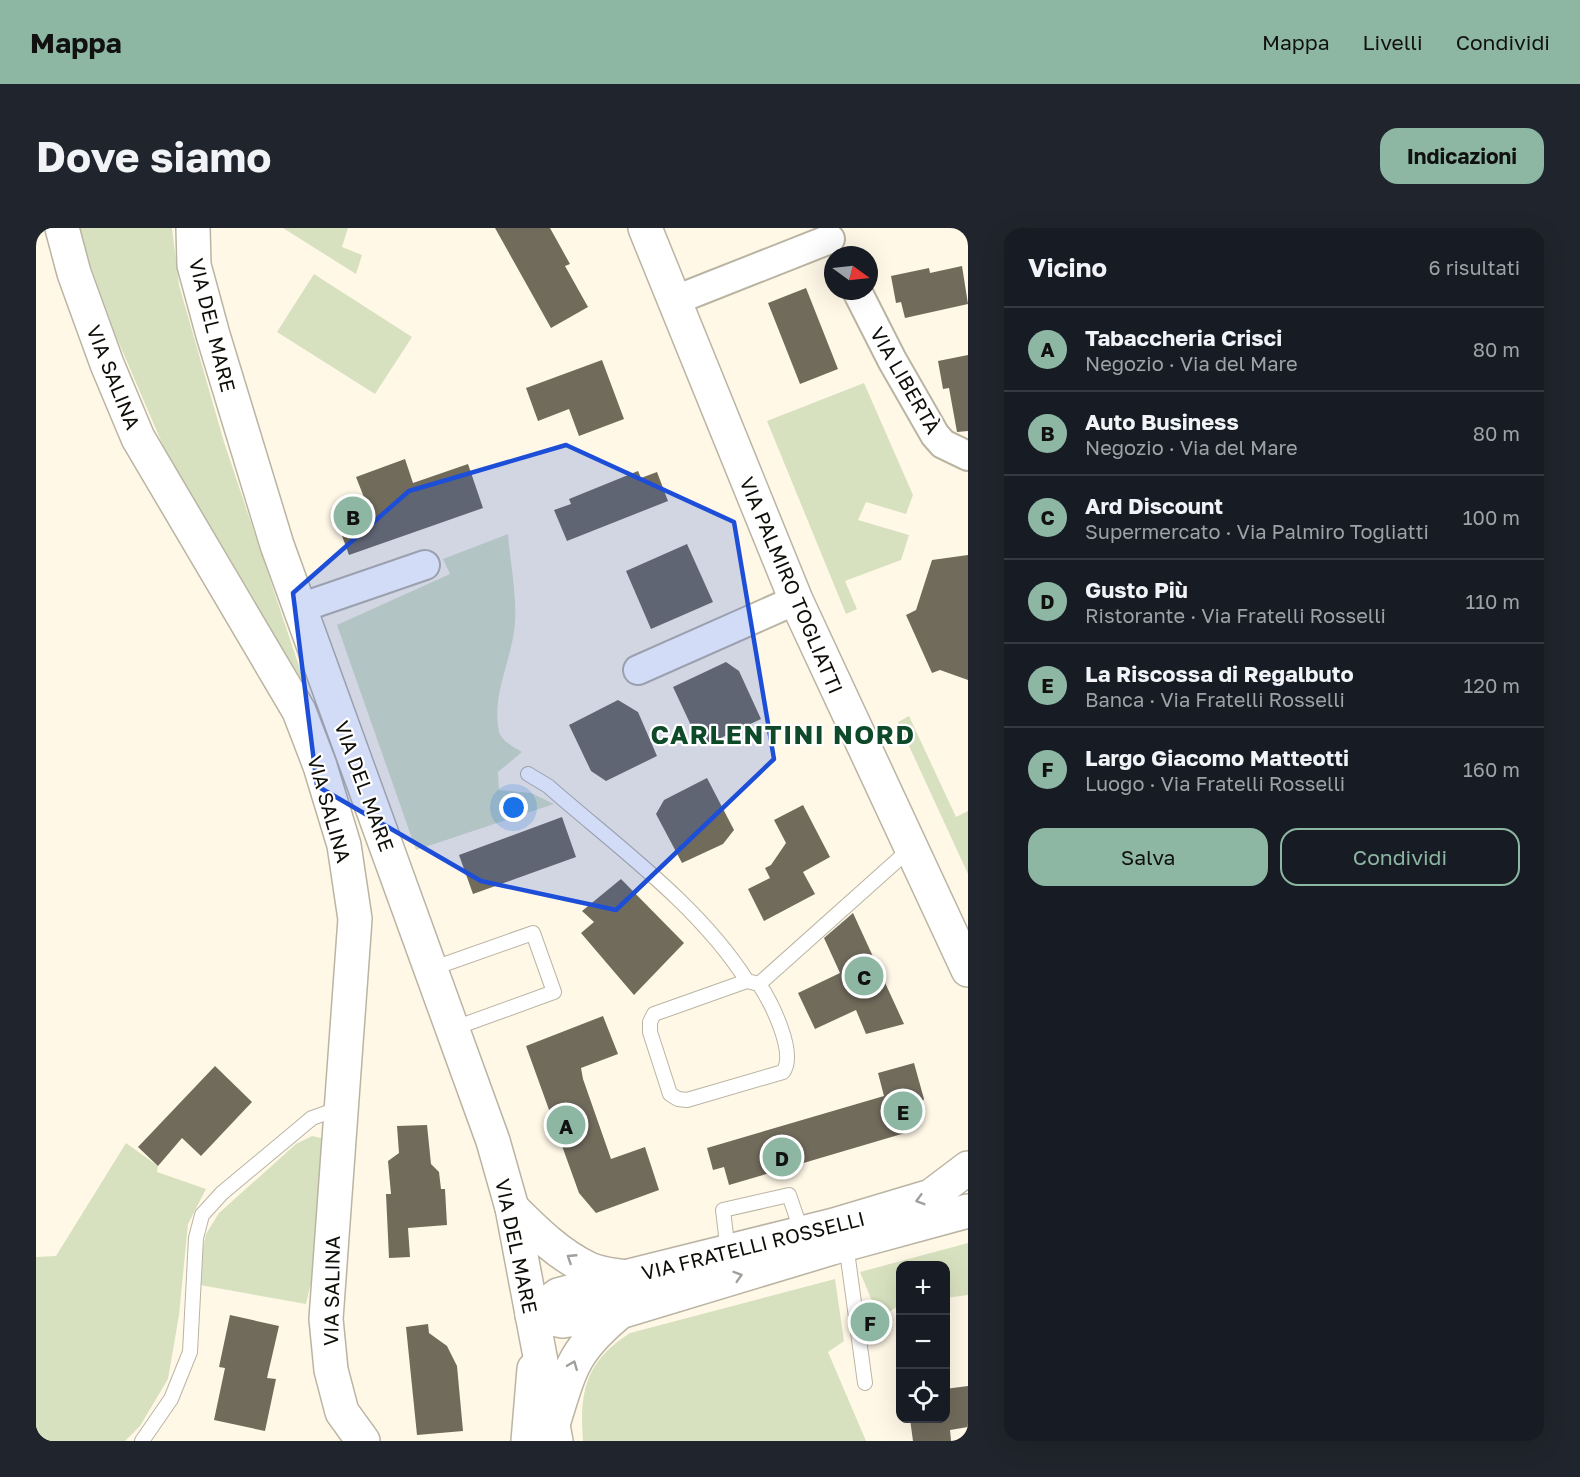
<!DOCTYPE html>
<html lang="it">
<head>
<meta charset="utf-8">
<style>
  :root { --surface:#171b24; --page:#20242c; --text:#f1f3f6; --muted:#9ea1a6; --line:#363941; --accent:#8db6a3 }
  body { margin:0; font-family:"Golos Text",sans-serif; background:var(--page); color:var(--text) }
  .controls { position:absolute; right:18px; bottom:18px; display:grid; overflow:hidden; border-radius:12px; box-shadow:0 6px 24px #0002 }
  .controls button { width:54px; height:54px; display:grid; place-items:center; padding:0; border:0; border-bottom:2px solid var(--line); background:var(--surface); color:var(--text); font:30px sans-serif }
  .compass { position:absolute; left:788px; top:18px; width:54px; height:54px; border-radius:50%; background:var(--surface); box-shadow:0 6px 24px #0002; rotate:105deg }
  .you { position:absolute; left:478px; top:580px; width:21px; height:21px; margin:-15px; border:4px solid #fff; border-radius:50%; background:#1a73e8; box-shadow:0 0 0 9px #1a73e833 }
  .badge { display:grid; place-items:center; width:39px; height:39px; border-radius:50%; background:var(--accent); color:#111; font-size:20px; font-weight:700 }
  .pin { position:absolute; translate:-50% -50%; border:3px solid #fff; box-shadow:0 2px 6px #0006 }
  .list { margin:0; padding:0; list-style:none }
  h2 { display:flex; justify-content:space-between; align-items:center; height:78px; margin:0; padding:0 24px; font-size:26px }
  h2 small { font-size:20px; font-weight:400; color:var(--muted) }
  .list li { display:grid; grid-template-columns:39px 1fr auto; gap:18px; align-items:center; box-sizing:border-box; height:84px; padding:0 24px; border-top:2px solid var(--line) }
  .list b { display:block; font-size:22px; white-space:nowrap }
  .list p { margin:0; font-size:20px; white-space:nowrap; color:var(--muted) }
  .list em { font-size:20px; font-style:normal; color:var(--muted) }
  .actions { display:flex; gap:12px; padding:18px 24px }
  .actions a { flex:1; padding:14px 0; border:2px solid var(--accent); border-radius:18px; text-align:center; font-size:21px; color:var(--accent) }
  .actions .main { background:var(--accent); color:#111 }
  .icon { flex:none; width:33px; height:33px; fill:none; stroke:currentColor; stroke-width:2; stroke-linecap:round; stroke-linejoin:round }
  .map { position:relative; flex:none; width:932px; height:1213px; overflow:hidden; border-radius:18px }
  header { display:flex; align-items:center; gap:36px; box-sizing:border-box; height:84px; padding:0 30px; background:var(--accent); color:#111 }
  header strong { font-size:28px }
  nav { display:flex; gap:33px; margin-inline-start:auto; font-size:21px }
  .intro { display:flex; align-items:center; justify-content:space-between; box-sizing:border-box; height:144px; padding:0 36px }
  h1 { margin:0; font-size:42px }
  .button { padding:15px 27px; border-radius:18px; background:var(--accent); color:#111; font-size:21px; font-weight:700 }
  main { display:flex; gap:36px; padding:0 36px }
  aside { flex:1; background:var(--surface); border-radius:18px; box-shadow:0 6px 24px #0002 }
  .map>svg:first-child { display:block }
  .green { fill:#d8e1bf }
  .building { fill:#716b5c }
  .lines { fill:none; stroke-linecap:round; stroke-linejoin:round }
  .service-casing { stroke:#bab4a3; stroke-width:16 }
  .minor-casing { stroke:#bab4a3; stroke-width:32 }
  .tertiary-casing { stroke:#bab4a3; stroke-width:36 }
  .secondary-casing { stroke:#bab4a3; stroke-width:36 }
  .service { stroke:#fff; stroke-width:14 }
  .minor { stroke:#fff; stroke-width:28 }
  .tertiary { stroke:#fff; stroke-width:33 }
  .secondary { stroke:#fff; stroke-width:33 }
  .oneway { stroke:#9f9f9c }
  .marked { fill:#1d4ed8; fill-opacity:0.2; stroke:#1d4ed8; stroke-width:4.5; stroke-linejoin:round }
  .labels { text-anchor:middle; dominant-baseline:central; stroke-width:4.5; stroke-linejoin:round; paint-order:stroke }
  .street-label { font-size:20px; fill:#100e08; stroke:#fff }
  .district-label { font-size:26px; font-weight:bold; letter-spacing:1.5px; fill:#0e492a; stroke:#fff }
</style>
</head>
<body>
<header>
<strong>Mappa</strong>
<nav><a>Mappa</a><a>Livelli</a><a>Condividi</a></nav>
</header>
<div class="intro"><h1>Dove siamo</h1><a class="button">Indicazioni</a></div>
<main>
<div class="map">
<svg width="932" height="1213" viewBox="0 0 932 1213">
  <rect width="100%" height="100%" fill="#fff8e7"/>
  <!-- green -->
  <path class="green" d="M41,0H136L143,57L188,214L271,462L140,248L80,108Z
    M247,0H312L306,19L326,27L320,46Z
    M278,46L376,109L339,166L241,104Z
    M828,155L877,267L870,286L830,274L822,292L873,307L865,332L809,353L821,381L810,386L731,193Z
    M472,306C474,333 481,367 479,394C477,430 455,466 463,503C465,513 478,519 486,524L462,544L463,562L495,565L518,576L380,622L301,397L414,346L407,331Z
    M873,488L920,589L932,583V646L862,494Z
    M276,908L285,910L287,917L284,1016L270,1076L164,1057V1033L170,1006L183,985L260,916Z
    M90,915L122,938L121,944L170,961L152,996L143,1087L132,1151L104,1198L89,1213H0V1029L20,1028Z
    M932,1015V1067L910,1070L909,1038H864V1077L843,1090L824,1044Z
    M799,1051L808,1113L792,1124L830,1213H547C543,1163 550,1133 594,1105Z"/>
  <!-- building -->
  <path class="building" d="M459,0H514L534,36L529,38L552,79L515,100Z
    M926,38L932,76L869,90L865,74L860,75L855,48L893,40L894,45Z
    M770,60L802,141L764,156L732,75Z
    M932,127V203L921,204L913,160L907,161L902,133Z
    M566,132L588,191L543,208L533,181L502,193L490,160Z
    M369,231L377,255L432,236L447,280L313,327L297,283L329,272L320,249Z
    M602,243L605,250L621,244L632,273L531,313L518,282L535,276L533,271Z
    M651,316L677,374L615,401L590,343Z
    M932,327V452L904,442L896,445L870,387L880,382L896,332Z
    M690,434L703,443L725,491L674,515L659,506L637,459Z
    M582,472L602,484L621,528L570,553L555,543L533,497Z
    M671,550L698,602L687,616L646,635L620,586L628,572Z
    M767,577L794,629L767,644L779,666L728,693L712,661L734,650L729,640L735,637L750,615L738,592Z
    M526,589L540,629L437,666L423,627Z
    M585,651L648,715L598,767L545,705L558,694L546,683Z
    M817,685L868,796L830,806L820,782L779,801L762,765L804,745L788,710Z
    M567,788L582,826L545,840L547,851L575,931L609,919L623,962L560,985L543,965L490,818Z
    M878,835L888,871L869,905L693,957L688,939L677,942L671,920L848,868L842,845Z
    M179,838L216,874L165,928L146,910L122,938L102,919Z
    M391,897L395,936L403,944L405,961H409L411,997L372,1000L374,1029L353,1030L350,966H355L352,933L363,925L361,898Z
    M194,1087L243,1098L231,1150L240,1151L229,1203L178,1192L189,1140L183,1139Z
    M392,1096L393,1105L411,1118L421,1138L427,1203L381,1207L370,1099Z
    M932,1158V1199L914,1202L915,1213H877L874,1191H909V1161Z"/>
  <g class="lines">
    <!-- service casing -->
    <g class="service-casing">
      <path id="service" d="M492,546L512,558C579,617 663,677 711,753
        M395,741L497,705L518,764L416,801
        M711,753L723,756C735,774 761,825 747,844L651,872L642,871L634,866L614,804V794L618,786Z
        M723,756L874,621
        M810,1016L829,1155
        M692,1024L687,982L753,967L766,1005
        M106,1213L135,1171L154,1124L160,1010L166,987L186,965L276,890L304,880"/>
    </g>
    <!-- minor casing -->
    <g class="minor-casing">
      <path id="minor" d="M821,63L856,132L899,207L907,216L932,228
        M637,73L794,11
        M264,380L389,337
        M602,442L760,372"/>
    </g>
    <!-- tertiary casing -->
    <g class="tertiary-casing">
      <path id="tertiary" d="M609,0L760,372L932,742
        M476,980C499,1003 523,1027 553,1041C564,1046 578,1047 589,1049L798,997L895,968L932,940
        M496,1087L522,1067L585,1050
        M496,1087L527,1093L584,1084
        M518,1193C535,1138 538,1122 584,1084L796,1020L932,983"/>
    </g>
    <!-- secondary casing -->
    <g class="secondary-casing">
      <path id="secondary" d="M26,0L38,45L71,136L102,210L263,483L284,538L308,617L319,691L290,1091L295,1142L306,1184L327,1213
        M157,0L158,37L177,107L241,317L457,913L476,980L520,1213
        M492,1213L498,1141"/>
    </g>
    <!-- service -->
    <use href="#service" class="service"/>
    <!-- minor -->
    <use href="#minor" class="minor"/>
    <!-- tertiary -->
    <use href="#tertiary" class="tertiary"/>
    <!-- secondary -->
    <use href="#secondary" class="secondary"/>
  </g>
  <!-- one-way arrows -->
  <defs><path id="oneway-chevron" d="M-2-3.5L2.5 0L-2 3.5" fill="none" stroke-width="1.6" stroke-linecap="round" stroke-linejoin="round" transform="scale(1.5)"/></defs>
  <g class="oneway">
    <use href="#oneway-chevron" transform="translate(884 972) rotate(164)"/>
    <use href="#oneway-chevron" transform="translate(535 1030) rotate(-147)"/>
    <use href="#oneway-chevron" transform="translate(702 1048) rotate(-17)"/>
    <use href="#oneway-chevron" transform="translate(537 1137) rotate(-68)"/>
  </g>
  <!-- marked area -->
  <path class="marked" d="M530,217L698,294L738,531L580,682L445,653L281,558L257,365L373,263Z"/>
  <g class="labels">
    <!-- street labels -->
    <g class="street-label">
      <text transform="translate(177 97) rotate(76)">VIA DEL MARE</text>
      <text transform="translate(78 149) rotate(68)">VIA SALINA</text>
      <text transform="translate(870 152) rotate(60)">VIA LIBERTÀ</text>
      <text transform="translate(756 357) rotate(67)">VIA PALMIRO TOGLIATTI</text>
      <text transform="translate(329 558) rotate(70)">VIA DEL MARE</text>
      <text transform="translate(294 581) rotate(74)">VIA SALINA</text>
      <text transform="translate(717 1017) rotate(-14)">VIA FRATELLI ROSSELLI</text>
      <text transform="translate(481 1018) rotate(78)">VIA DEL MARE</text>
      <text transform="translate(295 1063) rotate(-89)">VIA SALINA</text>
    </g>
    <!-- district labels -->
    <g class="district-label">
      <text x="747" y="506">CARLENTINI NORD</text>
    </g>
  </g>
</svg>
<div class="controls">
<button>+</button>
<button>−</button>
<button><svg class="icon" aria-label="locate" viewBox="0 0 24 24"><circle cx="12" cy="12" r="6"/><path d="M12 2v4M12 18v4M2 12h4M18 12h4"/></svg></button>
</div>
<svg class="compass" viewBox="-18 -18 36 36"><path d="M0-13l5 13h-10z" fill="#e53935"/><path d="M0 13l5-13h-10z" fill="#9ea1a6"/></svg>
<div class="you"></div>
<div class="pin badge" style="left:530px;top:897px">A</div>
<div class="pin badge" style="left:317px;top:288px">B</div>
<div class="pin badge" style="left:828px;top:748px">C</div>
<div class="pin badge" style="left:746px;top:929px">D</div>
<div class="pin badge" style="left:867px;top:883px">E</div>
<div class="pin badge" style="left:834px;top:1094px">F</div>
</div>
<aside>
<h2>Vicino<small>6 risultati</small></h2>
<ul class="list">
<li><span class="badge">A</span><div><b>Tabaccheria Crisci</b><p>Negozio · Via del Mare</p></div><em>80 m</em></li>
<li><span class="badge">B</span><div><b>Auto Business</b><p>Negozio · Via del Mare</p></div><em>80 m</em></li>
<li><span class="badge">C</span><div><b>Ard Discount</b><p>Supermercato · Via Palmiro Togliatti</p></div><em>100 m</em></li>
<li><span class="badge">D</span><div><b>Gusto Più</b><p>Ristorante · Via Fratelli Rosselli</p></div><em>110 m</em></li>
<li><span class="badge">E</span><div><b>La Riscossa di Regalbuto</b><p>Banca · Via Fratelli Rosselli</p></div><em>120 m</em></li>
<li><span class="badge">F</span><div><b>Largo Giacomo Matteotti</b><p>Luogo · Via Fratelli Rosselli</p></div><em>160 m</em></li>
</ul>
<div class="actions"><a class="main">Salva</a><a>Condividi</a></div>
</aside>
</main>
</body>
</html>
